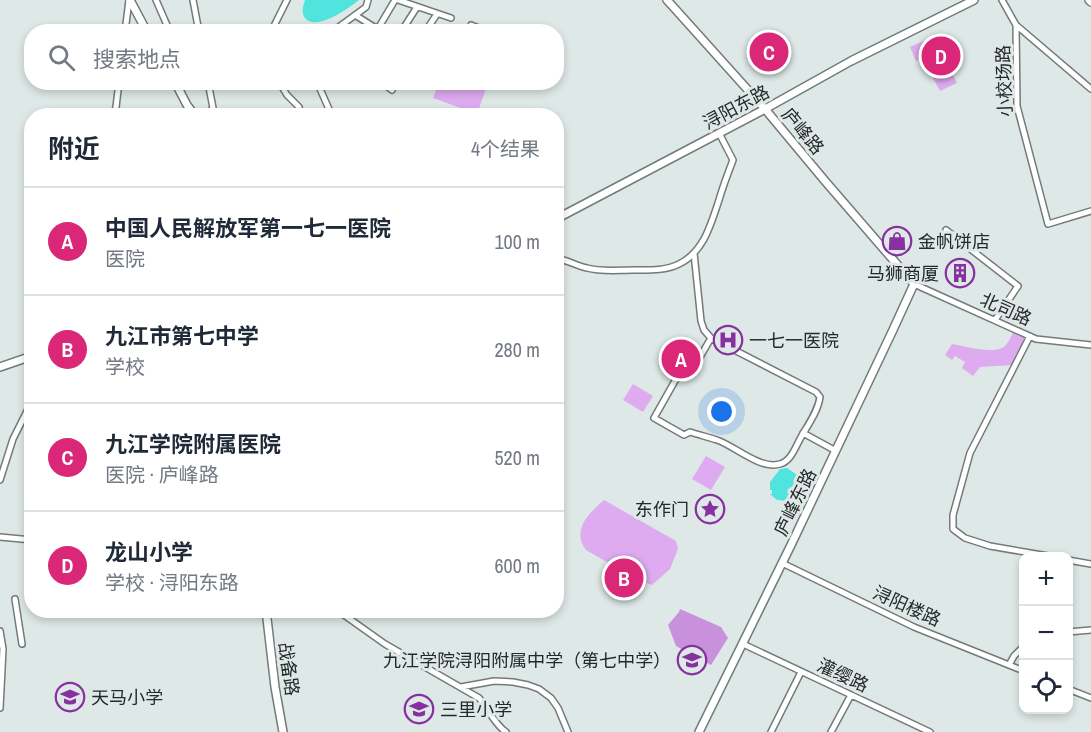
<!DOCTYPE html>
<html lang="zh">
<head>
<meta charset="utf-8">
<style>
  :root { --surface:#fff; --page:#f6f6f7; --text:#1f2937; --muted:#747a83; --line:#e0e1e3; --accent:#db2777 }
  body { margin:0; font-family:"Archivo Narrow","Noto Sans SC",sans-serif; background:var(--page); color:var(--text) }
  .controls { position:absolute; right:18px; bottom:18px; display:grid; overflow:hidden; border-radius:12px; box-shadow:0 3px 9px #0003 }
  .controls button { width:54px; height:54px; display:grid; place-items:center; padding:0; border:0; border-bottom:2px solid var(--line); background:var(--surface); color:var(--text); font:30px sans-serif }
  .you { position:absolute; left:722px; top:412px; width:21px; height:21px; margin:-15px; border:4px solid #fff; border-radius:50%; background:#1a73e8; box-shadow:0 0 0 9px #1a73e833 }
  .badge { display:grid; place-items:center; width:39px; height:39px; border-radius:50%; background:var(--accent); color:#fff; font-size:20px; font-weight:700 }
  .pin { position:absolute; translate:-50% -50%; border:3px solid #fff; box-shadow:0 2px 6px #0006 }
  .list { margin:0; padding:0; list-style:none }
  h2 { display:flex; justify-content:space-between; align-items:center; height:78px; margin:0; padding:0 24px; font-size:26px }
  h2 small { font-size:20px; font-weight:400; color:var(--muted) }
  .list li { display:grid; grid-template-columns:39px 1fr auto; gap:18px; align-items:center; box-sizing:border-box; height:108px; padding:0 24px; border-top:2px solid var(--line) }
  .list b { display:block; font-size:22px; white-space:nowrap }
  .list p { margin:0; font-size:20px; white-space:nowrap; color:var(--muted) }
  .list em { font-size:20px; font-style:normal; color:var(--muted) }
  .icon { flex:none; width:33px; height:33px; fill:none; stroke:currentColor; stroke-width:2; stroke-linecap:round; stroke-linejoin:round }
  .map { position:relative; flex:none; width:1091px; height:732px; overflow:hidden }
  .search { position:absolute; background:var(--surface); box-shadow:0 3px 9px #0003; left:24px; top:24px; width:540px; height:66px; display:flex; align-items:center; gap:15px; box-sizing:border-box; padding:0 21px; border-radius:24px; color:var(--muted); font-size:22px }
  .panel { position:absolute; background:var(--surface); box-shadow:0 3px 9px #0003; left:24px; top:108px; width:540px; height:510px; border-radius:24px }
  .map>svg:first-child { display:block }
  .green { fill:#deabf0 }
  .forest { fill:#c991dc }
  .water { fill:#51e3de }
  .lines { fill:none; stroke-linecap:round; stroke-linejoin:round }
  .street-casing { stroke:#727b7a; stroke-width:8 }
  .secondary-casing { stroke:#727b7a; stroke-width:10 }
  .street { stroke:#fff; stroke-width:5 }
  .secondary { stroke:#fff; stroke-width:7 }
  .labels { text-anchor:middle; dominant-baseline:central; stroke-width:6; stroke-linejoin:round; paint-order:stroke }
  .street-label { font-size:18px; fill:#252929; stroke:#dee8e7 }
  .poi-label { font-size:18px; fill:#252929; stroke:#dee8e7; text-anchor:start }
</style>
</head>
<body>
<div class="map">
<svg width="1091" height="732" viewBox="0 0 1091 732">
  <rect width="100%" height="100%" fill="#dee8e7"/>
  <!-- green -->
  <path class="green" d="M937,35L944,48L916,61L910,47Z
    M950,69L957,83L940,91L933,78Z
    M439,83H488L477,114L433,98Z
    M1013,333L1025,338L1013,365L980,367L973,376L962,368L965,362L955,356L952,360L945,355L952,344C964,346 996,355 1005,346C1008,343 1011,337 1013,333Z
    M633,384L653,396L643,412L623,400Z
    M706,456L725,467L711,490L692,479Z
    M604,500L676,541L678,549L670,569L652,585L636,579L586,550C571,530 589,513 604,500Z"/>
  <!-- forest -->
  <path class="forest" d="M680,609L721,627L728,638L711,665L676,646L668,625L679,612Z"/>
  <!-- water -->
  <path class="water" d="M305,0H359C349,8 316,32 305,18C301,13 303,6 305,0Z
    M787,468L800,477L799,479L801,481L797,490L788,501L777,500L770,494H772V490H770V482L780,469Z"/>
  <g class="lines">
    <!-- street casing -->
    <g class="street-casing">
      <path id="street" d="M156,0L170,32
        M193,0L199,32
        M398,0L451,18
        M1002,0L1016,25L1091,89
        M355,15L382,32
        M471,25L489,32
        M1016,25L1017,106L1048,224L1091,211
        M125,32L129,0
        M271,32L287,0
        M332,32L362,10L366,7L368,0
        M376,32L395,0
        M401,32L417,7
        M425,32L437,14
        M279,82L287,95L299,107
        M317,82L332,116
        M381,82L392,90
        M113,116L116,107L119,82
        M205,116L213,108L208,82
        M946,230L1018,286L995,320
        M694,253L701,321L704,330L711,338L816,392L820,397C818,412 807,426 800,439C795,448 791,461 780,464C760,470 735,446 717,440C708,437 699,435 690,432L684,435L654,418L676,379L685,375L691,367L700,357L711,338
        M556,258C567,260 577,266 587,268C601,272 619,270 633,270C649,270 665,271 679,264C704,252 711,224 719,200C723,186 728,173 733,160L719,133
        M914,284L1036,339L1091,345
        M1030,336L970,453L953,515V529L965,538L990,546L1048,556
        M803,433L836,451
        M0,480L13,439L32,401
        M0,537L32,540
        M1068,560L1091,564
        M782,563L914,627L1024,671
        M15,599L22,644
        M337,610L385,644L479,698C488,708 494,724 506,732
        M0,631L3,649L0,708
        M1068,632L1091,630
        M743,644L930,732
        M1009,665L1014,656L1024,646
        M461,687L494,681L513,682L528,685L539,689L551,698L558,708L568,732
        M1068,689L1091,698
        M771,732L801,672
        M831,732L851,695"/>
    </g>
    <!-- secondary casing -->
    <g class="secondary-casing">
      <path id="secondary" d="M130,0L147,32
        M667,0L765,109L825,181L914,284L892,332L791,545L699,732
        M1089,0L1091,2
        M175,82L187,105L195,116
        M556,219L765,109L851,61L974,0
        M0,367L32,356
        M266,610L275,687L283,732"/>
    </g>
    <!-- street -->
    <use href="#street" class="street"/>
    <!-- secondary -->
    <use href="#secondary" class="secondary"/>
  </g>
  <!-- icons -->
  <defs>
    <g id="shop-ring" transform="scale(1.5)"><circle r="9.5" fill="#dee8e7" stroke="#86319f" stroke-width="1.5"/><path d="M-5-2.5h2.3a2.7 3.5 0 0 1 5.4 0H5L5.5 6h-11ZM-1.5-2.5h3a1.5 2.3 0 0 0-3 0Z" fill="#86319f"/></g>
    <g id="building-ring" transform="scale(1.5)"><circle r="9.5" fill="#dee8e7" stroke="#86319f" stroke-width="1.5"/><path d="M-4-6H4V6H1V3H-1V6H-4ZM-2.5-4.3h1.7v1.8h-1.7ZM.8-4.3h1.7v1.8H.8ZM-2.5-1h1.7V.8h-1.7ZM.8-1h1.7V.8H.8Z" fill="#86319f"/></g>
    <g id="hospital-ring" transform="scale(1.5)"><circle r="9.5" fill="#dee8e7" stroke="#86319f" stroke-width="1.5"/><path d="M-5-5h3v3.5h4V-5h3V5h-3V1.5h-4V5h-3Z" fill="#86319f"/></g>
    <g id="sight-ring" transform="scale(1.5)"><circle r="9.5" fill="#dee8e7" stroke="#86319f" stroke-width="1.5"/><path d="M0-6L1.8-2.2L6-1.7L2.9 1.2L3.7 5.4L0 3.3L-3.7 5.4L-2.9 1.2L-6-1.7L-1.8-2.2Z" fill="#86319f"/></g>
    <g id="school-ring" transform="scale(1.5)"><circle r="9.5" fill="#dee8e7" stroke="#86319f" stroke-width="1.5"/><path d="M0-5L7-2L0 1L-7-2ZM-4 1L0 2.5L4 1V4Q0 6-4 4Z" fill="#86319f"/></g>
  </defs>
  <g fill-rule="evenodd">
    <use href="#shop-ring" x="897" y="241"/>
    <use href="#building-ring" x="960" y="273"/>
    <use href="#hospital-ring" x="728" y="340"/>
    <use href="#sight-ring" x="710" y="509"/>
    <use href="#school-ring" x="692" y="660"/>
    <use href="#school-ring" x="70" y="697"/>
    <use href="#school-ring" x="419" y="709"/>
  </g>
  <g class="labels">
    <!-- street labels -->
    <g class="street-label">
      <text transform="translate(1004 81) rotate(-92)">小校场路</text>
      <text transform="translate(736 107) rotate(-28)">浔阳东路</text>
      <text transform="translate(803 131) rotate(50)">庐峰路</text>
      <text transform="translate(1006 309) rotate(24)">北司路</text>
      <text transform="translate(795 502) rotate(-64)">庐峰东路</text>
      <text transform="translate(907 606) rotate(24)">浔阳楼路</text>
      <text transform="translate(289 669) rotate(82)">战备路</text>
      <text transform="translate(843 675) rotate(25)">灌缨路</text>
    </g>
    <!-- poi labels -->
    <g class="poi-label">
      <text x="918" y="241">金帆饼店</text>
      <text x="939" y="273" text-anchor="end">马狮商厦</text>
      <text x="749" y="340">一七一医院</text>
      <text x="689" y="509" text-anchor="end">东作门</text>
      <text x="671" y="660" text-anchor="end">九江学院浔阳附属中学（第七中学）</text>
      <text x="91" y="697">天马小学</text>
      <text x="440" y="709">三里小学</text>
    </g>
  </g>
</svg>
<div class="controls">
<button>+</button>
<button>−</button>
<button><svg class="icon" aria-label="locate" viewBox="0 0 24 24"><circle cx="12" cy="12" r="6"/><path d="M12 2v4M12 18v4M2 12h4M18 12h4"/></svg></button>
</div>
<div class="you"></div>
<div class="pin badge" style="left:681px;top:359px">A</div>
<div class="pin badge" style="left:624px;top:578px">B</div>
<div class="pin badge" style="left:769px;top:52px">C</div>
<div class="pin badge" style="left:941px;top:56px">D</div>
<div class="search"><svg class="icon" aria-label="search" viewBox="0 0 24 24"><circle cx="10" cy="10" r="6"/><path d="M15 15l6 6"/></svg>搜索地点</div>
<section class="panel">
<h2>附近<small>4个结果</small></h2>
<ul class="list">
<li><span class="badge">A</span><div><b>中国人民解放军第一七一医院</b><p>医院</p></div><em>100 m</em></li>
<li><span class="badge">B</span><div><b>九江市第七中学</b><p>学校</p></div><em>280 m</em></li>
<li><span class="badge">C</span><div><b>九江学院附属医院</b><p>医院 · 庐峰路</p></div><em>520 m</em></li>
<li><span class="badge">D</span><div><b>龙山小学</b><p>学校 · 浔阳东路</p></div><em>600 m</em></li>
</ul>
</section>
</div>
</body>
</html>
